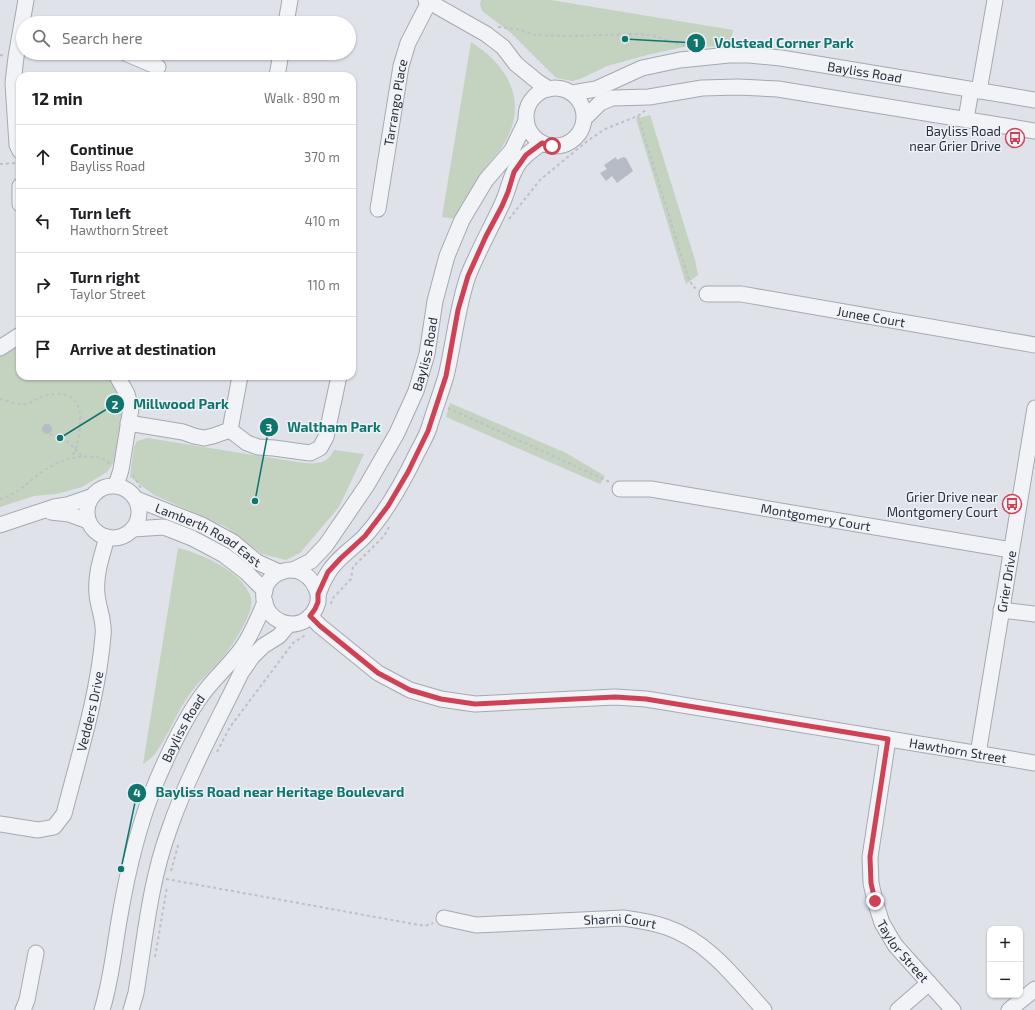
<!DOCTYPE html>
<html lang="en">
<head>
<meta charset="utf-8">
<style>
  :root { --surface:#fff; --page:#f2f2f2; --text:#202124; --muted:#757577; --line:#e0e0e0 }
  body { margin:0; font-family:"Exo 2",sans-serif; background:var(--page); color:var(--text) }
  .controls { position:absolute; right:12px; bottom:12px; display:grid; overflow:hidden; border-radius:8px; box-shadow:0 1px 3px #0004 }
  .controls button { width:36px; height:36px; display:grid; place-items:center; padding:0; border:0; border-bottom:1px solid var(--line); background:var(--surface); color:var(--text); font:20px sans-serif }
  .stop { position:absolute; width:12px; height:12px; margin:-9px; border:3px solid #cf4256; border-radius:50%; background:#fff }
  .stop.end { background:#cf4256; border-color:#fff; box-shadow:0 1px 4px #0008 }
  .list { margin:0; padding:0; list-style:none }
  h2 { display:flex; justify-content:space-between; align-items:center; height:52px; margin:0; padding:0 16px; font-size:17px }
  h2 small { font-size:13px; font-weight:400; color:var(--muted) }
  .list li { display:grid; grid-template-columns:26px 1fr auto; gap:12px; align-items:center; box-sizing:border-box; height:64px; padding:0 16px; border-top:1px solid var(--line) }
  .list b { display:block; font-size:15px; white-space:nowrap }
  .list p { margin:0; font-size:13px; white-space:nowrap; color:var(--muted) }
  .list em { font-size:13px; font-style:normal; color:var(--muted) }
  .icon { flex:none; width:22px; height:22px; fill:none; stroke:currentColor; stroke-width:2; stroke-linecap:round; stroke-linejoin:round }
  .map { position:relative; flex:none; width:1035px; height:1010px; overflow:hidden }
  .search { position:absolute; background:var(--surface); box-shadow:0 1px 3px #0004; left:16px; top:16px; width:340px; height:44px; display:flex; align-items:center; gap:10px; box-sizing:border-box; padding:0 14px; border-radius:22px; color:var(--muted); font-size:15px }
  .panel { position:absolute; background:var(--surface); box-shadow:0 1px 3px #0004; left:16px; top:72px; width:340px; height:308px; border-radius:12px }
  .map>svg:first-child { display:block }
  .green { fill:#c4d2c0 }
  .building { fill:#b6bbc5 }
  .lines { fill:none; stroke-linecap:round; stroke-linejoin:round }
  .minor-casing { stroke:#a4a9b2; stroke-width:17 }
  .path { stroke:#bdc0c6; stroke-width:2; stroke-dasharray:3 3; stroke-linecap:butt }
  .minor { stroke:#f1f3f6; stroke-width:15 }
  .route { stroke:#cf4256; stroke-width:5 }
  .labels { text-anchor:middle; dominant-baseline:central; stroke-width:3; stroke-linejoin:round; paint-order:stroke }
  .street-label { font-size:13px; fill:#28303f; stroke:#eef1f6 }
  .poi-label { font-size:13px; fill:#28303f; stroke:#eef1f6; text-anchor:end }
  .leader { fill:none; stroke:#0f766e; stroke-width:1.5 }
  .callout-dot { fill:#0f766e; stroke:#eef1f6; stroke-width:1.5 }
  .mark-label { font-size:12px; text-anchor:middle; font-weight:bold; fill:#fff }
  .callout-label { font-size:14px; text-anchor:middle; font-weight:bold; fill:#0f766e; stroke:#eef1f6; stroke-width:3; stroke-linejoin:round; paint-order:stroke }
</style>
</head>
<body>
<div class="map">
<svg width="1035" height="1010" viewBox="0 0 1035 1010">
  <rect width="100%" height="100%" fill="#dfe2e8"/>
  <!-- green -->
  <path class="green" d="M481,0H551L733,30L730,46L684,47L647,55L607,66L580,79L572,81L557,78L554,76L511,33L482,11L480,5Z
    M471,42C512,68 530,107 500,150C493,159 485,167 479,176C470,190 462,205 455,219L442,217Z
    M650,115L695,260L698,275L686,284L636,119Z
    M20,341V376H110L124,398L125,413L114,462L107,472L82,487L56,494L34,496L0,507V353Z
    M450,403L566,453L605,476L600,484L446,417Z
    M148,438L297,462C312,464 327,466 334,450L364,454L339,507L300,553L286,560L262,554L226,527L154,495L130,477L134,447L137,441Z
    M178,548C202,554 244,572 251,598C255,612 232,646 223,657C213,669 201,679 192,691C177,710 169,735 155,754C152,758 147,761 143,764Z"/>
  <!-- building -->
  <path class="building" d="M616,157L617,160L623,157L626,158L633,171L617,183L612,176L606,181L600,173L607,169L604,165Z
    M42 429a5 5 0 1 1 10 0a5 5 0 1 1-10 0Z"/>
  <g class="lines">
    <!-- minor casing -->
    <g class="minor-casing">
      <g id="minor">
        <path d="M426,0L486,34L503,47L516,64L538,82L549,89"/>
        <path d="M286,23L290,0"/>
        <path d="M125,53L158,67"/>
        <path d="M277,76L281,53"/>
        <circle cx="555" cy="117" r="29"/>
        <path d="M979,91L995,0"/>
        <path id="s1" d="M572,93L596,89L642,68L680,60L729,55H749L781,58L1035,100"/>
        <path d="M585,118L600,103L612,98L649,97L702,88L738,87L778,89L1035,131"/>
        <path d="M966,119L971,90"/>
        <path d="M20,151L17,145L13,83L16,57L26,0"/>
        <path d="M20,186V204"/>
        <path id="s2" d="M378,209L401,66L408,43L429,2"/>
        <path id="s3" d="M707,294H741L1035,345"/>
        <path d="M0,348L20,335"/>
        <path d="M128,423L183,432L194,436L204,438L213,436L230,430L247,443L258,447L274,448L310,453L320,448L326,437L339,376"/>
        <path d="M230,430L240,376"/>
        <path d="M116,485L121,470L131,408L127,394L117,376"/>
        <circle cx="113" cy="512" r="26"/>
        <path id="s4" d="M620,489H651L1011,550"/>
        <path id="s5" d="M136,499L202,525L233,542L257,562L279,572"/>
        <path d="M51,512L69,514L88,521"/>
        <path d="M0,525L54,507L67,505L90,497"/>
        <path d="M133,529L164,527L192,538L224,555L246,572L265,591"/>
        <path id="s6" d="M293,570L311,561L326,545L367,485L397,433L416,391L427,354L435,301L447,256L462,220L486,180L512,150L526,121"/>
        <path d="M318,594C306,552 255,572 265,604C270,620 289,629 304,621C311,617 316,610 318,602C318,598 318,595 319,592C321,586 324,579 328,573C336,559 352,549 364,537C386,513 403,482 417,453C421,445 426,437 429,428C434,411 441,393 446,376C454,343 457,308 468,276C478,251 491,228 502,204C507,194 509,182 514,172C519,159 531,151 542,143"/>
        <path d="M1001,610L1035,614"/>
        <path id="s7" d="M310,616L320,626L378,673L410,690L441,699L475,704L615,697L646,699L1035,763"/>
        <path id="s8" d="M888,739L870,857L871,883L875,901L882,923L895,945L953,1010"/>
        <path id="s9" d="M978,754L1035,408"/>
        <path id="s10" d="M0,824L38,830L54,827L64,814C79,755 98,696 103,636C105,621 98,608 97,594C95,574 102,556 107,537"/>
        <path id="s11" d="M444,918L476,925L623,918C637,920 652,922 666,927C708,941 735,978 764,1010"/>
        <path d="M23,1010L27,1000L36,953"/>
        <path id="s12" d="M102,1010C111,981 114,950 119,921C127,873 138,825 157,780C169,752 184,719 202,695C214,678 230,665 242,648C252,634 258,618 265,602"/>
        <path d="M131,1010L136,993C145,938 150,882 169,830C188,775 216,725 241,673L252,657L263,646L279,636L289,624"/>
        <path d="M898,1010L929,983"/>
        <path d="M1009,1010L1035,989"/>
      </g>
    </g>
    <!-- path -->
    <path class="path" d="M498,27L517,29L535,35L569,36L639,34L655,36L677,44L692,46
      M0,55L5,56
      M638,116L688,277L693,287L696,288
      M0,164L17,163
      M509,219L540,180L586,142L605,129L638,116L647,109
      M0,399C8,401 19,405 27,404C32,402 36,399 41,397C60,391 78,393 80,415C81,429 78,445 72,457
      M448,408L612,483
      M50,434L68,442L82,456
      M133,475L141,488
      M0,499C16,495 26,484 39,474C54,463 71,455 90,457C98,457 105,458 110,464
      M331,604L332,599L351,579L353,567L384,536L389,527
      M217,752L230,727L293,643L307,634
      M171,871L179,842
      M166,879L425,926L433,923
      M155,957L167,887"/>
    <!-- minor -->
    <use href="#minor" class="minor"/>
  </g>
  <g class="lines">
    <!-- route -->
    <path class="route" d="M552,146L542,143L526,155L514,172L508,192L502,206L486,236L468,276L458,310L446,376L428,431L408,472L388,506L365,536L341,558L328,572L318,594V602L315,609L310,616L320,626L378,673L410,690L441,699L475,704L615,697L646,699L888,739L870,857L871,883L875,901"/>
  </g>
  <!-- icons -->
  <defs>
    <g id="bus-ring" transform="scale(1)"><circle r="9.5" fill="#eef1f6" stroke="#cf4256" stroke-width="1.5"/><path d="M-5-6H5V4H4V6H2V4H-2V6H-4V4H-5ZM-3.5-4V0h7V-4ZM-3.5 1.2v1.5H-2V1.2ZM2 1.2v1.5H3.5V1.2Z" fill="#cf4256"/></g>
  </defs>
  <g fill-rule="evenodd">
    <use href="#bus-ring" x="1015" y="138"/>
    <use href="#bus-ring" x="1012" y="504"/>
  </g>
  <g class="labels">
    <!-- street labels -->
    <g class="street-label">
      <text stroke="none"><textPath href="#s1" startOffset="300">Bayliss Road</textPath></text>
      <text stroke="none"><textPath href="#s2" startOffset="108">Tarrango Place</textPath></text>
      <text stroke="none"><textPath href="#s3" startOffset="166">Junee Court</textPath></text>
      <text stroke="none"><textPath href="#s6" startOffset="259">Bayliss Road</textPath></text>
      <text stroke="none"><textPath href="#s4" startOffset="198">Montgomery Court</textPath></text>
      <text stroke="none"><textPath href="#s5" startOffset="81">Lamberth Road East</textPath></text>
      <text stroke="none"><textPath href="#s9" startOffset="175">Grier Drive</textPath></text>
      <text stroke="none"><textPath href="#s10" startOffset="177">Vedders Drive</textPath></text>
      <text stroke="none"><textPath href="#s12" startOffset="295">Bayliss Road</textPath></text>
      <text stroke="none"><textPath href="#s7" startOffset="679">Hawthorn Street</textPath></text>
      <text stroke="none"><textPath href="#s11" startOffset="177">Sharni Court</textPath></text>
      <text stroke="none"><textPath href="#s8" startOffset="222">Taylor Street</textPath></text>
    </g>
    <!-- poi labels -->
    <g class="poi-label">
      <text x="1001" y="131">Bayliss Road<tspan x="1001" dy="15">near Grier Drive</tspan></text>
      <text x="998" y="497">Grier Drive near<tspan x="998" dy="15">Montgomery Court</tspan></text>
    </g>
  </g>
  <!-- callouts -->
  <path class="leader" d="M625 39L696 43M60 438L115 404M255 501L269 427M121 869L137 793"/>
  <g class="callout-dot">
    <circle cx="625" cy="39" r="4"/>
    <circle cx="60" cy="438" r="4"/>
    <circle cx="255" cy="501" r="4"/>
    <circle cx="121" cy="869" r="4"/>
    <circle cx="696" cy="43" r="10"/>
    <circle cx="115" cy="404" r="10"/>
    <circle cx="269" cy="427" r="10"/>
    <circle cx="137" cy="793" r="10"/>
  </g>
  <g class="mark-label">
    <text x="696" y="47">1</text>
    <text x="115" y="409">2</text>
    <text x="269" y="432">3</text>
    <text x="137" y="797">4</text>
  </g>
  <g class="callout-label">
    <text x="784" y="48">Volstead Corner Park</text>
    <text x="181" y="409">Millwood Park</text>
    <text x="334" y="432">Waltham Park</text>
    <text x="280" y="797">Bayliss Road near Heritage Boulevard</text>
  </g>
</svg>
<div class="controls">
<button>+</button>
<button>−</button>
</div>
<div class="stop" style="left:552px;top:146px"></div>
<div class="stop end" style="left:875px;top:901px"></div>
<div class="search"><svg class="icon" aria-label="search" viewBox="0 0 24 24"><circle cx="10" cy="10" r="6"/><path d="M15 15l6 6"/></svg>Search here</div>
<section class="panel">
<h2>12 min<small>Walk · 890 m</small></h2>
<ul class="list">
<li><svg class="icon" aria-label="ahead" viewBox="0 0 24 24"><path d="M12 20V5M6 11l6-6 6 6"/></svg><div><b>Continue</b><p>Bayliss Road</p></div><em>370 m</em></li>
<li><svg class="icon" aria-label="left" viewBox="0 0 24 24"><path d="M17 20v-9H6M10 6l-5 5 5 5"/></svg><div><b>Turn left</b><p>Hawthorn Street</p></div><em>410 m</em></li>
<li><svg class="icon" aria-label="right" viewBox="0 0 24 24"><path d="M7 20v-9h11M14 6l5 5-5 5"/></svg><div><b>Turn right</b><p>Taylor Street</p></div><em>110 m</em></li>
<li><svg class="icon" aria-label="arrive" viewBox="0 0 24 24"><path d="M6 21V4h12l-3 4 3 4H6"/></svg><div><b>Arrive at destination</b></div></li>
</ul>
</section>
</div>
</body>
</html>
